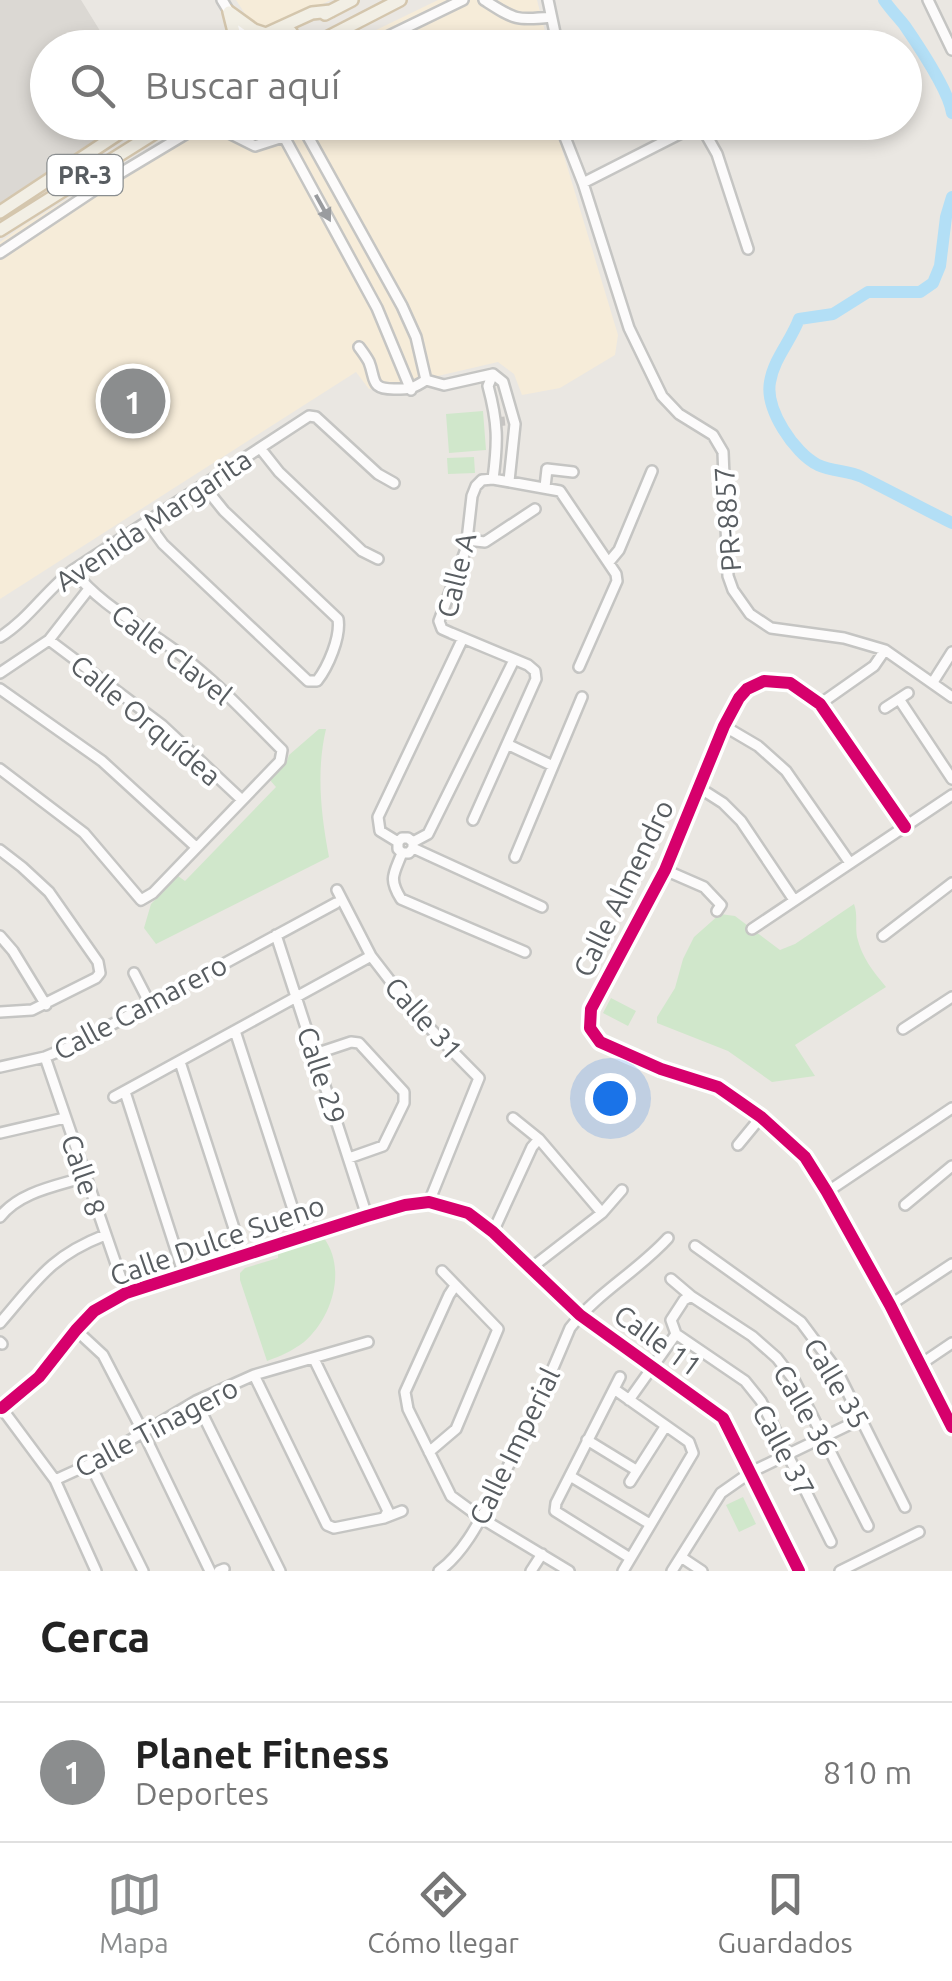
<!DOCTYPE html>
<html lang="es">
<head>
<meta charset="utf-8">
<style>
  :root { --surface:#fff; --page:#f2f2f2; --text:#222; --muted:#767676; --line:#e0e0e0; --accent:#8b8d8e }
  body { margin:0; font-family:Ubuntu,sans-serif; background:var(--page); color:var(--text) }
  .you { position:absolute; left:610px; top:1098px; width:35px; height:35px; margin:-25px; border:8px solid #fff; border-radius:50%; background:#1a73e8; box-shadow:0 0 0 15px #1a73e833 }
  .badge { display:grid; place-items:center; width:65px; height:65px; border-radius:50%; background:var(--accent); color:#fff; font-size:32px; font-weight:700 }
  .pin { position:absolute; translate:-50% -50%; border:5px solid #fff; box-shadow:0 2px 10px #0006 }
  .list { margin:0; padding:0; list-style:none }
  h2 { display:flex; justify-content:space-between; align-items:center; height:130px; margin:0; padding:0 40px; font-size:42px }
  h2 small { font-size:32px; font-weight:400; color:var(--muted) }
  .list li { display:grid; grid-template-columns:65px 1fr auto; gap:30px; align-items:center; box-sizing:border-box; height:140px; padding:0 40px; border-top:2px solid var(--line) }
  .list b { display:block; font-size:38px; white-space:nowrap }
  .list p { margin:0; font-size:32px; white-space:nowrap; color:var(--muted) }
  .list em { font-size:32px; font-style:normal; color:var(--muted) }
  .icon { flex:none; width:55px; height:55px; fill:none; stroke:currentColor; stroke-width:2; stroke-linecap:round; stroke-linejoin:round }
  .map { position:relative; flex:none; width:952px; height:1571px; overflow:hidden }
  .search { position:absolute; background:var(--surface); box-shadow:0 5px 15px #0003; left:30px; right:30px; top:30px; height:110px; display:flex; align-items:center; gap:25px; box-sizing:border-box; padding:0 35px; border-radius:55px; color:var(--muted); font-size:38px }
  .sheet { height:270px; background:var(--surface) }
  nav { display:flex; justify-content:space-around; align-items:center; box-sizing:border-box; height:140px; border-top:2px solid var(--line); background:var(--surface); font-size:28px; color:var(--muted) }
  nav a { display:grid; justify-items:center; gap:5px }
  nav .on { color:var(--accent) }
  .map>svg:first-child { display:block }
  .commercial { fill:#f6ecd9 }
  .industrial { fill:#dbd8d3 }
  .green { fill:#d0e7cb }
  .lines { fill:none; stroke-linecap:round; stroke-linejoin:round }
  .river { stroke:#b3dff6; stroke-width:12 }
  .minor-tunnel { stroke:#c6c4c2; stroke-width:9; stroke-dasharray:9 4.5; stroke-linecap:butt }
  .minor-casing { stroke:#c5c5c3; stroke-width:14 }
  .major-casing { stroke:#d4c6ad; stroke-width:16 }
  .minor { stroke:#fcfbfb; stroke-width:9 }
  .major { stroke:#f2efe5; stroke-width:11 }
  .cycleway-casing { stroke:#fff; stroke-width:19 }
  .cycleway { stroke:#d6006c; stroke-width:12 }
  .oneway { fill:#9a9c9f }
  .labels { text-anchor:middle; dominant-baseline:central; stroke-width:8; stroke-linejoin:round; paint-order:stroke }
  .shield { fill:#fff; stroke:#8a8e90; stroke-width:2.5 }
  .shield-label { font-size:25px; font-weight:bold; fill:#585d61 }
  .street-label { font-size:28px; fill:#585d61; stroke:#fff }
</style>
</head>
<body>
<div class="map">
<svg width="952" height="1571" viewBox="0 0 952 1571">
  <rect width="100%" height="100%" fill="#eae7e2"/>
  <!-- commercial -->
  <path class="commercial" d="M236,0H331L273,27L259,26L248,18Z
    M438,0H537L549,47L339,48Z
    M196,123H554L618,335L615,355L560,388L522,395L514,374L498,362L399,385L369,389L356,372L0,599V242L24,225Z"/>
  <!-- industrial -->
  <path class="industrial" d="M0,0H81L110,47L48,48V122L121,123L0,203Z"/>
  <!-- green -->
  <path class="green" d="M483,411L486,450L449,453L446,414Z
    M474,457L475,473L448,474L447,458Z
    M319,729H326C316,771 321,815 329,857L156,944L144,928L151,904L178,876L185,881L276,787L269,779L287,761L289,755Z
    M854,904C858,915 855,925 857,937C862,958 873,971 886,987L795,1045L815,1076L772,1082L728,1051L657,1023V1017L675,988L683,959L694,937L720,914L735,916L780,950L795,944Z
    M611,998L636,1011L628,1026L603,1013Z
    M324,1238C347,1270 332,1318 304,1342C292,1351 281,1356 267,1361L240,1280V1273L245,1268L278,1258V1253Z
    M743,1497L756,1524L739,1532L726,1505Z"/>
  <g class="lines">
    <!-- river -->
    <path class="river" d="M884,0C890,9 898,17 905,26C918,45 949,91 952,113
      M952,197L946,217L940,266L933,283L920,292H868L833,314L799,319C791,341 774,358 770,382C765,409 794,453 818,465C833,472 848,470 862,477C892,492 922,508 952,523"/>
    <!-- minor-tunnel -->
    <path class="minor-tunnel" d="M500,417L501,427"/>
    <!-- minor casing -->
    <g class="minor-casing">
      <path id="minor" d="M222,0L251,48
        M484,0C514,19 515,21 551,17
        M548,0L555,33V48
        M928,0L952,50
        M364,48L463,0
        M276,122L377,308L411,390
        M300,122L402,306L416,337L426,380
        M559,122L583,183L629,328L662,396L679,414L713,435L723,452L728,576L733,590L750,614L771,628L844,638L885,650L952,697
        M700,124L717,154L748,249
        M583,183L703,122
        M0,253L114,177L204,123L217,127L255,146L283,137
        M359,347C362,351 367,358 369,362C376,380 370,389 394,389C411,389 412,389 426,380
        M493,374L503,382L515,424L509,481
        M426,380L444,385L493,374
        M260,448L279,472L362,551L378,559
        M493,479C498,441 498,423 488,386L493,374
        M545,487L547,469L573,472
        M147,522L163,544L308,681H317C328,667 341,637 338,619L224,511L203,485
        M467,540L485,542L535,509
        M609,562L619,550L652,471
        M0,637C29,619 46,590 73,570L309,416L316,417L378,474L394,483
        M49,640L162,725L242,800
        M0,673L49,640L88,590
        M933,682L952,652
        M0,689L102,761L196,847
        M899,699L952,779
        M820,704L874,666L885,650
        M885,708L908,693
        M724,726L758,746L786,771L850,863
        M507,744L553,766
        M0,769L84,833L141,900L153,893L280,761L282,750C250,718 218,683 181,655C145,627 101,607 73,570
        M698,787L723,803L741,821L794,900
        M473,820L536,679L535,671L528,665L451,633L442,629L439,621L466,549L472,496L476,486L482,480L493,479L560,491L616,574L617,581L579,667
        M905,827L820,704L790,683L764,681L747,689L739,698L724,726L665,870L591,1009L590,1028L600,1042L661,1069L718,1087L761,1117L805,1157L827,1192L890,1305L952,1427
        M398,842L380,831L378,817L463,638
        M413,842L428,834L514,660
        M413,848L542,907
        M0,850L22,867L49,892L98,962L100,973L96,978L32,1010L0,1012
        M402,853L398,849V842L402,838H408L413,842V848L409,853H402C394,874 388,878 401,899L525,952
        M515,857L582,697
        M665,870L704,887L721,905L717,911
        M337,890L371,956L415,1013L479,1078L429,1202
        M752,929L952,795
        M276,935L367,1216
        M0,936L13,951L46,1005
        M883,936L952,883
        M134,973L150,1004
        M903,1029L952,997
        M235,1031L302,1237
        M315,1054L351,1042L359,1043L404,1092V1103L383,1146L349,1158
        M45,1057L126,1293
        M180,1062L243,1256
        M0,1067L45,1057L74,1045L336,903
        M125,1092L184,1275
        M114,1097L371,956
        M513,1118L539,1139L602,1213
        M0,1133L65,1118
        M738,1145L761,1117
        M827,1192L952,1108
        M905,1205L952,1166
        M0,1217C19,1192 56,1186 85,1177
        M493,1232L532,1147L539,1139
        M695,1246L801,1322L836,1369L905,1507
        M531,1268L602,1213L622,1190
        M671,1279L691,1296
        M455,1286L449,1295L405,1392L408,1409L451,1496L481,1518L569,1571
        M890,1305L952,1264
        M0,1323C37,1280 51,1256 105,1235
        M76,1330L103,1355L143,1432L210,1571
        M676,1334L745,1381L761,1401L831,1542
        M0,1342L2,1344
        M314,1359L388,1511L384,1518
        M921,1364L952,1343
        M254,1375L327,1525L334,1528L384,1518L402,1511
        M620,1377L556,1503L555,1511L630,1558
        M614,1389L689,1442L693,1453L623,1571
        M629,1400L676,1334L671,1320L684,1300L691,1296L752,1336L777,1358L794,1380L868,1526
        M196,1401L280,1571
        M0,1406L55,1480L96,1571
        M2,1408L39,1377L76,1330L94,1311L126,1293L367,1216L405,1205L429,1202L468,1213L493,1232L580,1315L723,1418L799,1571
        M587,1440L636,1470
        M429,1452L456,1429L498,1329L442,1271
        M90,1464L143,1571
        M570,1476L650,1524
        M55,1480L90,1464L196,1401L254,1375L368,1342
        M630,1482L665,1427
        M681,1557L702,1571
        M219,1571L224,1569
        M439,1571C465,1552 481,1518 496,1490C524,1437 547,1383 570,1328C597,1293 638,1271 668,1238
        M531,1571L542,1554
        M672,1571L721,1493L751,1472L861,1419
        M840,1571L919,1532"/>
    </g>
    <!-- major casing -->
    <g class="major-casing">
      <path id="major" d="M229,12L254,30L266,34L312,13L331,11
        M229,12L238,48
        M325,14L352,0
        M260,48L291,32
        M307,48L400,0
        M0,212L136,122
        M0,230L172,122"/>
    </g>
    <!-- minor -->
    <use href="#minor" class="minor"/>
    <!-- major -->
    <use href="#major" class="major"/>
    <!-- cycleway casing -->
    <g class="cycleway-casing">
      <path id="cycleway" d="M905,827L820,704L790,683L764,681L747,689L739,698L724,726L665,870L591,1009L590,1028L600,1042L661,1069L718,1087L761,1117L805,1157L827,1192L890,1305L952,1427
        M2,1408L39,1377L76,1330L94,1311L126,1293L367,1216L405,1205L429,1202L468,1213L493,1232L580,1315L723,1418L799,1571"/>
    </g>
    <!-- cycleway -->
    <use href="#cycleway" class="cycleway"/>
  </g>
  <!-- one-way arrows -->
  <defs><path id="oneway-solid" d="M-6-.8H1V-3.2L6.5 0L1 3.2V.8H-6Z" transform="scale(2.5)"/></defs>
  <use class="oneway" href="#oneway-solid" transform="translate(323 208) rotate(61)"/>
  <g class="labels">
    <!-- shield labels -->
    <rect class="shield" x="47.5" y="155" width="75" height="40" rx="8"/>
    <g class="shield-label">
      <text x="85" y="175">PR-3</text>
    </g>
    <!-- street labels -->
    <g class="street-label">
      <text transform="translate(727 519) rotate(-94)">PR-8857</text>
      <text transform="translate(153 520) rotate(-34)">Avenida Margarita</text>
      <text transform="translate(456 575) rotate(-76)">Calle A</text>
      <text transform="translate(172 654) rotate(38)">Calle Clavel</text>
      <text transform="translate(146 720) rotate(40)">Calle Orquídea</text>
      <text transform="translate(623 888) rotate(-64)">Calle Almendro</text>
      <text transform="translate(140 1007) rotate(-28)">Calle Camarero</text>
      <text transform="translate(424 1018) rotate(48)">Calle 31</text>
      <text transform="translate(322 1075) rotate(72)">Calle 29</text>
      <text transform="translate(84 1175) rotate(71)">Calle 8</text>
      <text transform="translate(217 1240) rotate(-19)">Calle Dulce Sueno</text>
      <text transform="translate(658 1340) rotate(36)">Calle 11</text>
      <text transform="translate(837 1383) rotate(59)">Calle 35</text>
      <text transform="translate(806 1410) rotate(60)">Calle 36</text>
      <text transform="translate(156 1427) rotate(-28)">Calle Tinagero</text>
      <text transform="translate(514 1446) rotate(-64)">Calle Imperial</text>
      <text transform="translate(784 1450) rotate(62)">Calle 37</text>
    </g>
  </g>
</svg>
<div class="you"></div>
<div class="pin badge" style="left:133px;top:401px">1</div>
<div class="search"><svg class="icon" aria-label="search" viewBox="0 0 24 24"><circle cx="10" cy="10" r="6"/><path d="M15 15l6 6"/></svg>Buscar aquí</div>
</div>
<section class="sheet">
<h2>Cerca<small></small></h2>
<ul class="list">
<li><span class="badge">1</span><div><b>Planet Fitness</b><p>Deportes</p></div><em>810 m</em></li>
</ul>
</section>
<nav>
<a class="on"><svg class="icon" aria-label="map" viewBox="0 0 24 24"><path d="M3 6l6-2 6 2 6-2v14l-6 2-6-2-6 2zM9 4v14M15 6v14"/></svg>Mapa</a>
<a><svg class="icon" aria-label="directions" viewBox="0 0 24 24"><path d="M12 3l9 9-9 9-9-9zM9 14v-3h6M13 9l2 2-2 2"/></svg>Cómo llegar</a>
<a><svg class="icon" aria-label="saved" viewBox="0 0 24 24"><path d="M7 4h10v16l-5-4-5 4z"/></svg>Guardados</a>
</nav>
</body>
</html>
